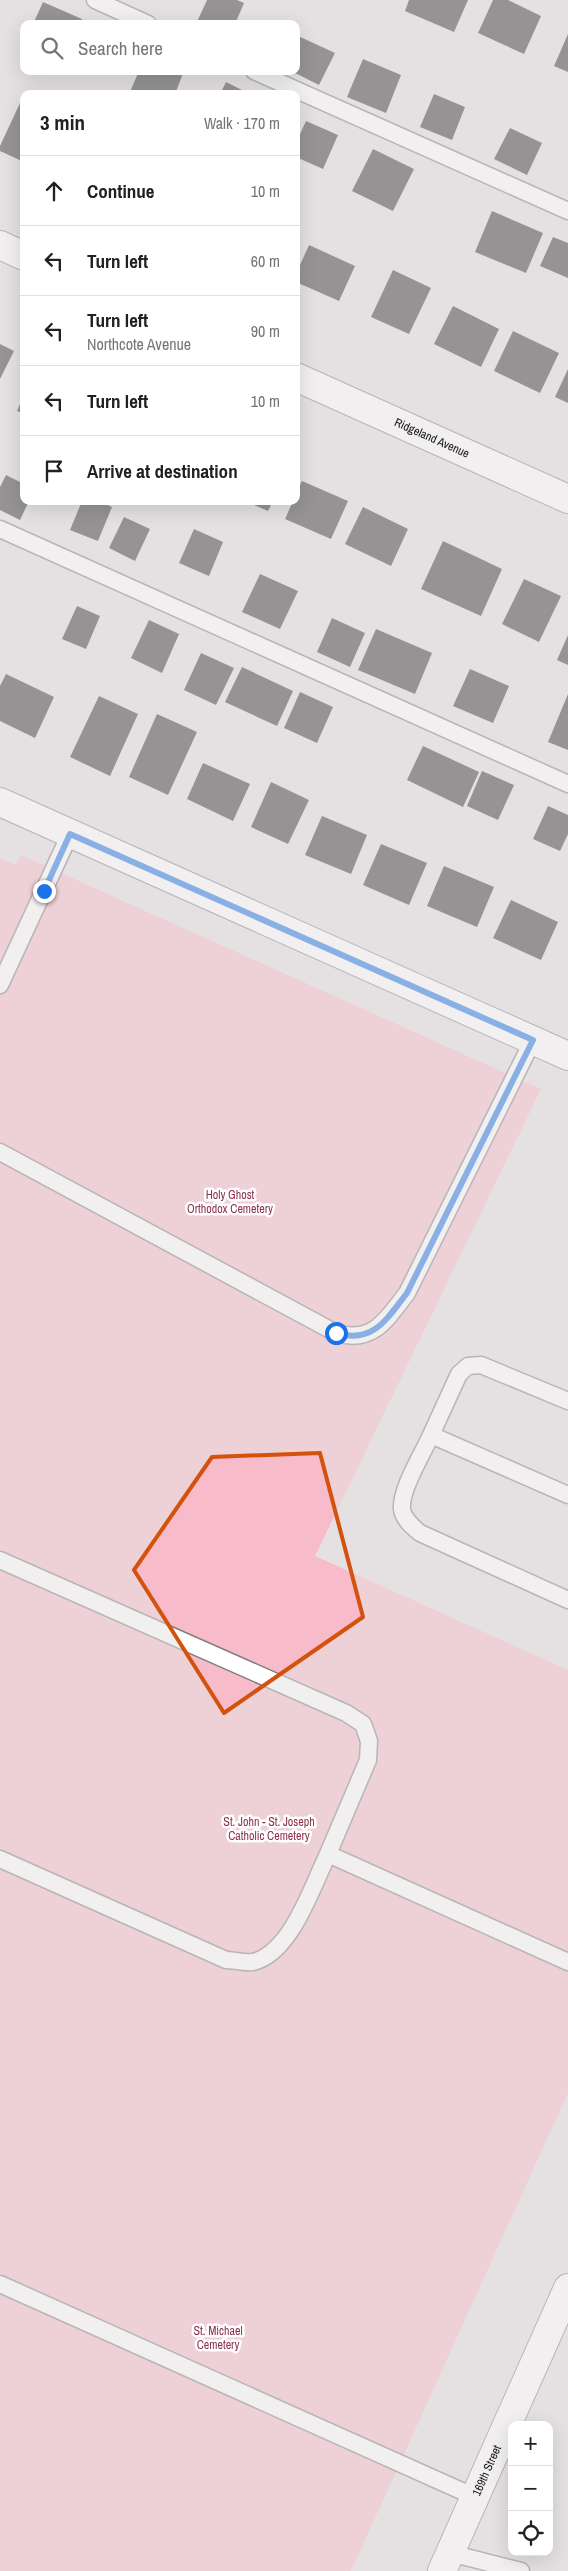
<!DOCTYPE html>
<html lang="en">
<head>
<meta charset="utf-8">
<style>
  :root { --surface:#fff; --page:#f6f6f6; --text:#202124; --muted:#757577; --line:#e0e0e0 }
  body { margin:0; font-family:"Archivo Narrow",sans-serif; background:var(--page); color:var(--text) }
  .controls { position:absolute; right:15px; bottom:15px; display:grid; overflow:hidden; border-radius:10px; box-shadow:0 5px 20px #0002 }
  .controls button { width:45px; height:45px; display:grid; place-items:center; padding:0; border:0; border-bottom:1px solid var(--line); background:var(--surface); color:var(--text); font:25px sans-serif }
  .stop { position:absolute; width:15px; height:15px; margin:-11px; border:4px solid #1a73e8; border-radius:50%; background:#fff }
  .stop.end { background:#1a73e8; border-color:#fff; box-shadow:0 1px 5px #0008 }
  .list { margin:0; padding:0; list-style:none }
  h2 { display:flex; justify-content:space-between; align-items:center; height:65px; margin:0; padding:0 20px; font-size:21px }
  h2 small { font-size:16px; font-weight:400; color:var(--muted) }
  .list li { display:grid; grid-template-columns:32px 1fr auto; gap:15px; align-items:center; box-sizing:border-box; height:70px; padding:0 20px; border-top:1px solid var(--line) }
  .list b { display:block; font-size:19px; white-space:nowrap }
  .list p { margin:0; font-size:16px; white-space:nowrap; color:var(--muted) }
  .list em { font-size:16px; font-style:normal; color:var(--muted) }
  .icon { flex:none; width:28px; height:28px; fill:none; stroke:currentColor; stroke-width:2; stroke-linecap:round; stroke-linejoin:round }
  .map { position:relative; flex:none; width:568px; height:2571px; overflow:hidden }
  .search { position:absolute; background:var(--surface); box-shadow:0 5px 20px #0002; left:20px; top:20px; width:280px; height:55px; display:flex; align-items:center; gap:12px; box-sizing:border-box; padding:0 18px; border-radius:10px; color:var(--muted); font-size:19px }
  .panel { position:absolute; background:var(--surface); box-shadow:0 5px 20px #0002; left:20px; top:90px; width:280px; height:415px; border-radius:10px }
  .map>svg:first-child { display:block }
  .green { fill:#f8bbca }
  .building { fill:#373435 }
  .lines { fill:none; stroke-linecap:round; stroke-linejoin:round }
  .service-casing { stroke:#817e7f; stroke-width:19 }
  .minor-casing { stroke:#817e7f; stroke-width:30 }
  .tertiary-casing { stroke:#817e7f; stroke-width:30 }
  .service { stroke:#fff; stroke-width:16 }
  .minor { stroke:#fff; stroke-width:28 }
  .tertiary { stroke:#fff; stroke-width:28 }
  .route { stroke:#1a73e8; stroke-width:6 }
  .marked { fill:none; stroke:#d3520d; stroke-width:4; stroke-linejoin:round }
  .labels { text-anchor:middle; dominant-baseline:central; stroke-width:5; stroke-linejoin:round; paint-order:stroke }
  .street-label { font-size:12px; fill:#181717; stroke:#fff }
  .park-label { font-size:12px; fill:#8c3351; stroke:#fff }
</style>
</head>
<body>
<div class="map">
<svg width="568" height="2571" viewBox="0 0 568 2571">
  <rect width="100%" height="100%" fill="#e5e1e2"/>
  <!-- green -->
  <path class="green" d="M21,855L541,1089L315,1556L568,1670V2093L351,2571H0V858L15,865Z"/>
  <!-- building -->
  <path class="building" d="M207,0H237L244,3L235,24H196Z
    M409,0H468L454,32L405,11Z
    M493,0H508L541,16L524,54L478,33Z
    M43,2L82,19L80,24H33Z
    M568,34V72L554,66Z
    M296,35L335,53L319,85L291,71H296Z
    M363,59L401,75L386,113L347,97Z
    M139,71H184L175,94H129Z
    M226,82L250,94H220Z
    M434,94L465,107L452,140L420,127Z
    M20,103L24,105V162L0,151V146Z
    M306,121L338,135L323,169L296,157V143Z
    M510,128L542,143L527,175L494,159Z
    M373,149L414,169L393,211L352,191Z
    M492,211L543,233L526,273L475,252Z
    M553,237L568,243V278L540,266Z
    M309,245L355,266L339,301L296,282V274Z
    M393,270L431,288L409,334L371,317Z
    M453,306L499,329L481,367L434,344Z
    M513,331L559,353L540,393L494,371Z
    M0,344L14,351L0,379Z
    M568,369V403L555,397Z
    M24,394V414L17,411Z
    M6,475L24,484V501H29L20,520L0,510V487Z
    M302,481L348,501L331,539L285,519L293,501H296V493Z
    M82,501H99L112,507L98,541L70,530Z
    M245,501H273L268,511Z
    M363,507L408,529L391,566L345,544Z
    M124,517L150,529L135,561L109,548Z
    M194,529L223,542L209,576L179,563Z
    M443,541L502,569L481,616L421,589Z
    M260,574L298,591L280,629L242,612Z
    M524,579L561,596L539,642L502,624Z
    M77,606L100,616L86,649L62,639Z
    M332,618L365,633L350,667L317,652Z
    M149,620L179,634L162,673L131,658Z
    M376,629L432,653L415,694L358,670Z
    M568,635V665L557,660Z
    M201,653L234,668L216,705L184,690Z
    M242,667L293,691L277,726L225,702Z
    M470,669L509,686L493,723L453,706Z
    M6,674L54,697L35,738L0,721V686Z
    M300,692L333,707L317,743L284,728Z
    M568,694V750L548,742Z
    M99,696L138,714L110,776L70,757Z
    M157,714L197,732L168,795L129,777Z
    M423,746L479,772L463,807L407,780Z
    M203,763L250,784L233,821L187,799Z
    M482,771L514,785L498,820L467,806Z
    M271,782L309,800L288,844L251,827Z
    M548,806L568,815V834L560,851L533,839Z
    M322,816L367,835L351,874L305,855Z
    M381,844L427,863L409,905L363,885Z
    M444,866L494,887L477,927L427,906Z
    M511,900L558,922L541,960L493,938Z"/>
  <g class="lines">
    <!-- service casing -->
    <g class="service-casing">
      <path id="service" d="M95,0L148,24
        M254,71L568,211
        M0,529L568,784
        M0,985L70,834
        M0,1152L336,1333C373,1344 386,1320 407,1293L533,1040
        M431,1435L459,1374L468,1366L481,1365L568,1401
        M568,1495L431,1435C423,1453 400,1490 402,1509C403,1519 413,1527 420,1533L568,1600
        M0,1560L346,1713L363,1724L369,1741L368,1760L328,1854
        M0,1859L226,1960C234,1960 245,1963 253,1962C291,1953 312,1887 328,1854L568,1962
        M0,2284L475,2497
        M450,2553L521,2571"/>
    </g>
    <!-- minor casing -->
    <g class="minor-casing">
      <g id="minor">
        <path d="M0,245L24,256"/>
        <path id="s1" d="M296,377L568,499"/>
        <path d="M0,802L568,1056"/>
      </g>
    </g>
    <!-- tertiary casing -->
    <g class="tertiary-casing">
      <g id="tertiary">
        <path id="s2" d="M442,2571L568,2288"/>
      </g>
    </g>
    <!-- service -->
    <use href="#service" class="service"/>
    <!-- minor -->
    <use href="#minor" class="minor"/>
    <!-- tertiary -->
    <use href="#tertiary" class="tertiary"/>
  </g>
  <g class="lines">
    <!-- route -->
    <path class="route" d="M44,891L70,834L533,1040L407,1293C386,1320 373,1344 336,1333"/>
  </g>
  <!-- marked area -->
  <path d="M0 0H568V2571H0ZM320,1453L363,1617L224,1713L134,1570L212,1457Z" fill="#e5e1e2" fill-opacity=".55" fill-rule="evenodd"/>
  <path class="marked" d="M320,1453L363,1617L224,1713L134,1570L212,1457Z"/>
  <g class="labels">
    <!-- street labels -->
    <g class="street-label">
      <text stroke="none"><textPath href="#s1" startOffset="149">Ridgeland Avenue</textPath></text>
      <text stroke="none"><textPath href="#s2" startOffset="110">169th Street</textPath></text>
    </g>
    <!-- park labels -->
    <g class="park-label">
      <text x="230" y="1195">Holy Ghost<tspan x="230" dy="14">Orthodox Cemetery</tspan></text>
      <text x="269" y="1822">St. John - St. Joseph<tspan x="269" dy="14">Catholic Cemetery</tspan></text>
      <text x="218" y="2331">St. Michael<tspan x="218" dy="14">Cemetery</tspan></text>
    </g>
  </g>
</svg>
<div class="controls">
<button>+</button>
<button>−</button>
<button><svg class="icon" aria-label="locate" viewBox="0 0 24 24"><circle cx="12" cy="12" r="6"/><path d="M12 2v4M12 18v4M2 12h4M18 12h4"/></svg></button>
</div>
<div class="stop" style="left:336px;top:1333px"></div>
<div class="stop end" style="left:44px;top:891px"></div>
<div class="search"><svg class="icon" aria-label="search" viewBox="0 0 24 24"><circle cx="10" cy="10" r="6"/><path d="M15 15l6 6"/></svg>Search here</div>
<section class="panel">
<h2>3 min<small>Walk · 170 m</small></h2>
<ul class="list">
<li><svg class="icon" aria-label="ahead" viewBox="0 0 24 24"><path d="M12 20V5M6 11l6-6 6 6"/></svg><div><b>Continue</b></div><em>10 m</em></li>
<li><svg class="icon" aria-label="left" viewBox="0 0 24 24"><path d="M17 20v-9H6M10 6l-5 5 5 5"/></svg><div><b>Turn left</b></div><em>60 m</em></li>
<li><svg class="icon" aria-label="left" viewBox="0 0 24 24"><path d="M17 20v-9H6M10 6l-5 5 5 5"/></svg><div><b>Turn left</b><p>Northcote Avenue</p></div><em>90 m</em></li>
<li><svg class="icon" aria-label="left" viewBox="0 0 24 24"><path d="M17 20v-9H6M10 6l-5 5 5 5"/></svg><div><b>Turn left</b></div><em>10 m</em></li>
<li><svg class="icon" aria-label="arrive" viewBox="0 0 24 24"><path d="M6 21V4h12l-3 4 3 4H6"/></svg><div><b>Arrive at destination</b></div></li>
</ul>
</section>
</div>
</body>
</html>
